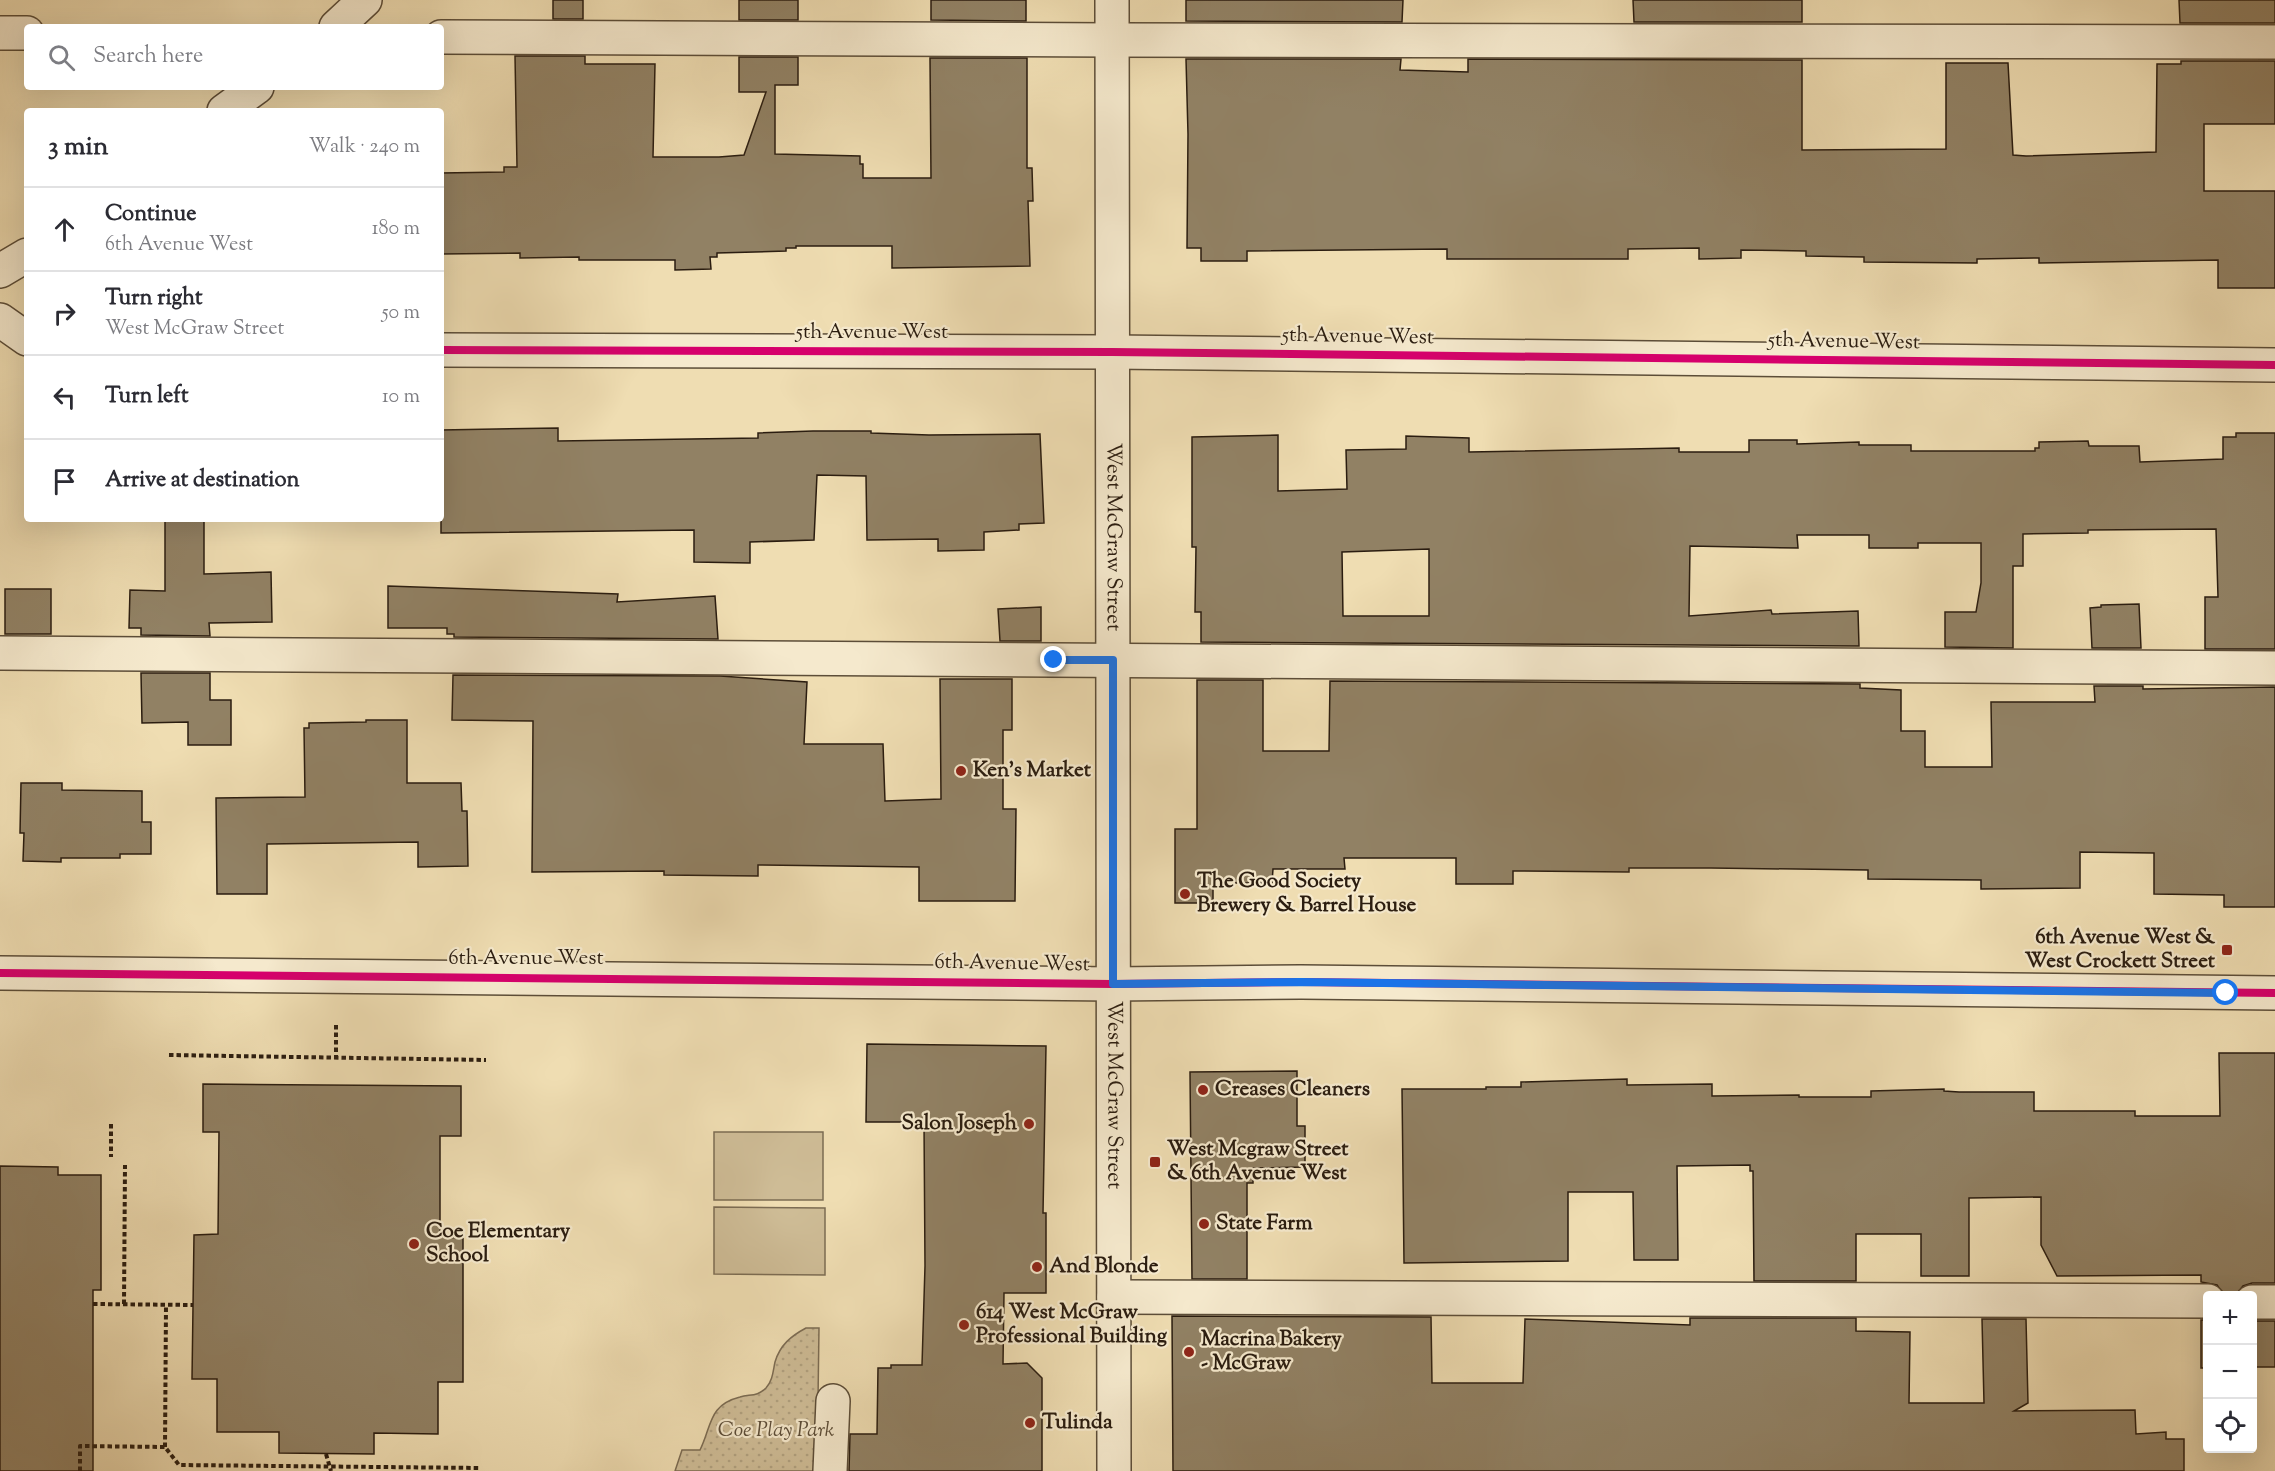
<!DOCTYPE html>
<html lang="en">
<head>
<meta charset="utf-8">
<style>
  :root { --surface:#fff; --page:#f7f7f7; --text:#2b2b33; --muted:#7c7c81; --line:#e1e1e2 }
  body { margin:0; font-family:"Sorts Mill Goudy",serif; background:var(--page); color:var(--text) }
  .controls { position:absolute; right:18px; bottom:18px; display:grid; overflow:hidden; border-radius:6px; box-shadow:0 6px 24px #0002 }
  .controls button { width:54px; height:54px; display:grid; place-items:center; padding:0; border:0; border-bottom:2px solid var(--line); background:var(--surface); color:var(--text); font:30px sans-serif }
  .stop { position:absolute; width:18px; height:18px; margin:-14px; border:4px solid #1a73e8; border-radius:50%; background:#fff }
  .stop.end { background:#1a73e8; border-color:#fff; box-shadow:0 2px 6px #0008 }
  .list { margin:0; padding:0; list-style:none }
  h2 { display:flex; justify-content:space-between; align-items:center; height:78px; margin:0; padding:0 24px; font-size:26px }
  h2 small { font-size:20px; font-weight:400; color:var(--muted) }
  .list li { display:grid; grid-template-columns:39px 1fr auto; gap:18px; align-items:center; box-sizing:border-box; height:84px; padding:0 24px; border-top:2px solid var(--line) }
  .list b { display:block; font-size:22px; white-space:nowrap }
  .list p { margin:0; font-size:20px; white-space:nowrap; color:var(--muted) }
  .list em { font-size:20px; font-style:normal; color:var(--muted) }
  .icon { flex:none; width:33px; height:33px; fill:none; stroke:currentColor; stroke-width:2; stroke-linecap:round; stroke-linejoin:round }
  .map { position:relative; flex:none; width:2275px; height:1471px; overflow:hidden }
  .search { position:absolute; background:var(--surface); box-shadow:0 6px 24px #0002; left:24px; top:24px; width:420px; height:66px; display:flex; align-items:center; gap:15px; box-sizing:border-box; padding:0 21px; border-radius:6px; color:var(--muted); font-size:22px }
  .panel { position:absolute; background:var(--surface); box-shadow:0 6px 24px #0002; left:24px; top:108px; width:420px; height:414px; border-radius:6px }
  .map>svg:first-child { display:block }
  .park { fill:url(#park-dots); stroke:#7c6c53; stroke-width:1.5 }
  .pitch { fill:#cebc96; stroke:#7c6c53; stroke-width:1.5 }
  .building { fill:#918164; stroke:#2b1d10; stroke-width:1.5; fill-rule:evenodd }
  .lines { fill:none; stroke-linecap:round; stroke-linejoin:round }
  .minor-casing { stroke:#5c4d38; stroke-width:36 }
  .path { stroke:#2b1d10; stroke-width:4; stroke-dasharray:4.5 3; stroke-linecap:butt }
  .minor { stroke:#f5e9cd; stroke-width:33 }
  .cycleway-casing { stroke:#f5e9cd; stroke-width:11 }
  .cycleway { stroke:#d6006c; stroke-width:8 }
  .route { stroke:#1a73e8; stroke-width:8 }
  .poi-dot { fill:#8f2418; stroke:#f5e9cd; stroke-width:2 }
  .labels { text-anchor:middle; dominant-baseline:central; stroke-width:4.5; stroke-linejoin:round; paint-order:stroke }
  .street-label { font-size:21px; fill:#2b1d10; stroke:#f5e9cd }
  .poi-label { font-size:21px; font-weight:bold; fill:#2b1d10; stroke:#f5e9cd; text-anchor:start }
  .park-label { font-size:21px; font-style:italic; fill:#5c4d38; stroke:#f5e9cd }
</style>
</head>
<body>
<div class="map">
<svg width="2275" height="1471" viewBox="0 0 2275 1471">
  <defs>
    <pattern id="park-dots" width="8" height="8" patternUnits="userSpaceOnUse" patternTransform="scale(1.5)"><rect width="8" height="8" fill="#cebc96"/><path d="M2 2h.1M6 6h.1" fill="none" stroke="#b1a180" stroke-width="1.8" stroke-linecap="round"/></pattern>
  </defs>
  <rect width="100%" height="100%" fill="#efddb2"/>
  <filter id="stains"><feTurbulence type="fractalNoise" baseFrequency=".00333" numOctaves="4"/><feColorMatrix values="0 0 0 0 .2 0 0 0 0 .09 0 0 0 0 .02 0 0 0 .5 -.17"/></filter>
  <radialGradient id="worn" r=".72"><stop offset=".6" stop-color="#630" stop-opacity="0"/><stop offset="1" stop-color="#630" stop-opacity=".3"/></radialGradient>
  <!-- park -->
  <path class="park" d="M806,1328H819L817,1471H675L682,1450H700C712,1426 708,1405 740,1397C750,1394 757,1397 766,1388C773,1380 773,1371 775,1362C780,1345 791,1336 806,1328Z"/>
  <!-- pitch -->
  <path class="pitch" d="M714,1132H823V1200H714Z
    M714,1207L825,1208V1275L714,1274Z"/>
  <!-- building -->
  <path class="building" d="M553,0H583V19H553Z
    M739,0H798V20H739Z
    M931,0H1026V21L931,20Z
    M1186,0H1403L1402,22L1186,21Z
    M1633,0H1802V22H1634Z
    M2179,0H2275V23H2180Z
    M515,56H585V64H655L653,157H719L744,155L766,92H739V57H798V85H775V154L860,156V164H863V178H931L930,58H1027V168H1032L1033,201H1028L1030,266L892,268V246H796V248H786V251L717,253V257H710L711,269L675,270V260H579V257L520,258V253L441,254V173L504,172V167H517Z
    M1186,59H1401L1400,70L1468,72V59L1802,60V150L1946,149V63H2008L2013,155L2026,156L2156,152L2157,64H2181V61H2275V124H2204V191H2275V288H2218V260L2039,263V258L1977,259V263L1864,262V257L1806,256V251L1741,250V258L1699,259V248L1628,249V259H1447V249L1247,251V261H1201V248H1187L1188,134Z
    M558,428V441L758,438V433L813,431H871V433L929,435L1040,434L1044,523L1019,524V530L984,532V550L938,551V539L867,540L866,476L817,475L814,540L750,542V563L694,562V530L441,533V430Z
    M2236,433H2275V649H2205V597H2218L2216,529L2088,530V533L2023,534V566H2013V648L1945,647V612H1976L1981,583V543H1918V548H1869V535H1797L1798,548L1690,546L1689,616L1771,610L1772,614L1858,611L1859,646L1201,642V612H1195L1196,547H1192V437L1278,435V491L1347,489L1346,450L1406,449V436L1469,438V452L1679,448V452H1749V440H1797V444L1859,442V445H1911V451H2035V448H2039V442L2088,441L2089,446H2139L2140,462L2223,459V437H2236ZM1429,549V616H1343L1342,552Z
    M165,519H204V574L271,572L272,622L209,623L210,636L141,635V628H129L130,590L165,591Z
    M388,586L618,594L617,602L715,596L718,639L454,637V634H447V628H388Z
    M5,589H51V634H5Z
    M2139,604L2141,648H2092L2090,608L2101,607V605Z
    M1041,607V641H1000L998,609Z
    M141,673H210V700H231V745H188V722L142,723Z
    M453,675L720,676L807,682L804,744H883L885,801L941,799L940,679H1012V730H1003V809H1016L1015,901H919V867L758,865V876L664,875V871L532,872L533,721L452,720Z
    M1197,680H1263V751H1329L1330,681L1860,684V688L1901,690V731H1925V767H1992L1991,702H2095L2094,686H2143V689L2275,687V907H2224V895L2154,894V853L2080,852V888L1981,889V880L1868,879V870L1711,868H1629V872L1513,871V884H1456V858H1344L1345,869H1273L1272,883H1213V903H1175V829H1197Z
    M366,720H407V783H461L462,811H467L468,866L418,867V842L267,844V894H217L216,798L305,797L304,728H309V723L366,722Z
    M21,783H62V790L142,791V822H151V854H120V858H61V862L23,861L24,833H20Z
    M867,1044L1046,1046L1043,1213H1046V1293H1004L1003,1364L1027,1363L1042,1378V1471H849L850,1434H877L878,1368H891V1365H922L925,1266L924,1122H866Z
    M2219,1053H2275V1283H2252L2243,1286L2235,1296H2225L2217,1285L2201,1282V1275L2057,1276L2041,1245V1197L1969,1198V1276H1921V1234H1856V1281H1754L1753,1171H1750V1165L1677,1166L1678,1260H1634L1633,1192H1568V1261L1404,1263L1402,1089H1486V1087H1521V1082L1627,1079V1085L1712,1084V1096L1799,1095V1097H1871V1091L1944,1089V1091L1959,1092H2034V1111H2135V1116H2220Z
    M1297,1071V1126H1305V1167L1253,1168V1183H1247V1279H1192L1190,1072Z
    M203,1084L461,1086V1136H440V1237L463,1238V1382H438V1434L374,1433V1454L279,1453V1432H217V1379H192L194,1235L218,1234L219,1132H203Z
    M0,1166L58,1167V1175H101V1290H93V1471H0Z
    M1172,1316L1431,1317L1432,1383H1523L1525,1319L1690,1325V1318H1856V1331L1910,1332L1909,1403H1984L1982,1319H2026L2028,1403L2014,1411L2135,1410L2136,1434L2166,1432V1439H2184V1471H1173Z
    M2201,1320H2208V1368H2201Z
    M2253,1321H2275V1367H2253Z"/>
  <g class="lines">
    <!-- minor casing -->
    <g class="minor-casing">
      <g id="minor">
        <path id="s1" d="M1112,0L1114,1471"/>
        <path d="M336,27L365,0"/>
        <path d="M0,33H27"/>
        <path d="M441,37L1112,40L2275,42"/>
        <path d="M224,111L257,87"/>
        <path d="M0,271L27,255"/>
        <path d="M0,320L27,339"/>
        <path d="M441,350L1112,352L2275,365"/>
        <path d="M0,653L2275,668"/>
        <path d="M0,973L1113,984L1301,982L2275,993"/>
        <path d="M1114,1297L2208,1301"/>
        <path d="M2252,1302H2275"/>
        <path d="M830,1471L833,1401"/>
      </g>
    </g>
    <!-- path -->
    <path class="path" d="M336,1025V1058
      M169,1055L486,1060
      M111,1124V1157
      M93,1304L193,1305
      M124,1304L125,1165
      M165,1447L166,1305
      M326,1454L331,1471
      M80,1471V1446L165,1447L179,1465L479,1468"/>
    <!-- minor -->
    <use href="#minor" class="minor"/>
    <!-- cycleway casing -->
    <g class="cycleway-casing">
      <path id="cycleway" d="M441,350L1112,352L2275,365
        M0,973L1113,984L1301,982L2275,993"/>
    </g>
    <!-- cycleway -->
    <use href="#cycleway" class="cycleway"/>
  </g>
  <g class="lines">
    <!-- route -->
    <path class="route" d="M1054,660H1113V984L1301,982L2226,993"/>
  </g>
  <!-- markers -->
  <g class="poi-dot">
    <circle cx="961" cy="771" r="6"/>
    <circle cx="1185" cy="894" r="6"/>
    <rect x="2221" y="944" width="12" height="12" rx="3"/>
    <circle cx="1203" cy="1090" r="6"/>
    <circle cx="1029" cy="1124" r="6"/>
    <rect x="1149" y="1156" width="12" height="12" rx="3"/>
    <circle cx="1204" cy="1224" r="6"/>
    <circle cx="414" cy="1244" r="6"/>
    <circle cx="1037" cy="1267" r="6"/>
    <circle cx="964" cy="1325" r="6"/>
    <circle cx="1189" cy="1352" r="6"/>
    <circle cx="1030" cy="1423" r="6"/>
  </g>
  <g class="labels">
    <!-- street labels -->
    <g class="street-label">
      <text x="872" y="333">5th Avenue West</text>
      <text transform="translate(1358 337) rotate(1)">5th Avenue West</text>
      <text transform="translate(1844 342) rotate(1)">5th Avenue West</text>
      <text stroke="none"><textPath href="#s1" startOffset="537">West McGraw Street</textPath></text>
      <text x="526" y="959">6th Avenue West</text>
      <text transform="translate(1012 964) rotate(1)">6th Avenue West</text>
      <text stroke="none"><textPath href="#s1" startOffset="1095">West McGraw Street</textPath></text>
    </g>
    <!-- poi labels -->
    <g class="poi-label">
      <text x="973" y="771">Ken's Market</text>
      <text x="1197" y="882">The Good Society<tspan x="1197" dy="24">Brewery &amp; Barrel House</tspan></text>
      <text x="2215" y="938" text-anchor="end">6th Avenue West &amp;<tspan x="2215" dy="24">West Crockett Street</tspan></text>
      <text x="1215" y="1090">Creases Cleaners</text>
      <text x="1017" y="1124" text-anchor="end">Salon Joseph</text>
      <text x="1167" y="1150">West Mcgraw Street<tspan x="1167" dy="24">&amp; 6th Avenue West</tspan></text>
      <text x="1216" y="1224">State Farm</text>
      <text x="426" y="1232">Coe Elementary<tspan x="426" dy="24">School</tspan></text>
      <text x="1049" y="1267">And Blonde</text>
      <text x="976" y="1313">614 West McGraw<tspan x="976" dy="24">Professional Building</tspan></text>
      <text x="1201" y="1340">Macrina Bakery<tspan x="1201" dy="24">- McGraw</tspan></text>
      <text x="1042" y="1423">Tulinda</text>
    </g>
    <!-- park labels -->
    <g class="park-label">
      <text x="776" y="1431">Coe Play Park</text>
    </g>
  </g>
  <rect width="100%" height="100%" filter="url(#stains)"/>
  <rect width="100%" height="100%" fill="url(#worn)"/>
</svg>
<div class="controls">
<button>+</button>
<button>−</button>
<button><svg class="icon" aria-label="locate" viewBox="0 0 24 24"><circle cx="12" cy="12" r="6"/><path d="M12 2v4M12 18v4M2 12h4M18 12h4"/></svg></button>
</div>
<div class="stop" style="left:2226px;top:993px"></div>
<div class="stop end" style="left:1054px;top:660px"></div>
<div class="search"><svg class="icon" aria-label="search" viewBox="0 0 24 24"><circle cx="10" cy="10" r="6"/><path d="M15 15l6 6"/></svg>Search here</div>
<section class="panel">
<h2>3 min<small>Walk · 240 m</small></h2>
<ul class="list">
<li><svg class="icon" aria-label="ahead" viewBox="0 0 24 24"><path d="M12 20V5M6 11l6-6 6 6"/></svg><div><b>Continue</b><p>6th Avenue West</p></div><em>180 m</em></li>
<li><svg class="icon" aria-label="right" viewBox="0 0 24 24"><path d="M7 20v-9h11M14 6l5 5-5 5"/></svg><div><b>Turn right</b><p>West McGraw Street</p></div><em>50 m</em></li>
<li><svg class="icon" aria-label="left" viewBox="0 0 24 24"><path d="M17 20v-9H6M10 6l-5 5 5 5"/></svg><div><b>Turn left</b></div><em>10 m</em></li>
<li><svg class="icon" aria-label="arrive" viewBox="0 0 24 24"><path d="M6 21V4h12l-3 4 3 4H6"/></svg><div><b>Arrive at destination</b></div></li>
</ul>
</section>
</div>
</body>
</html>
